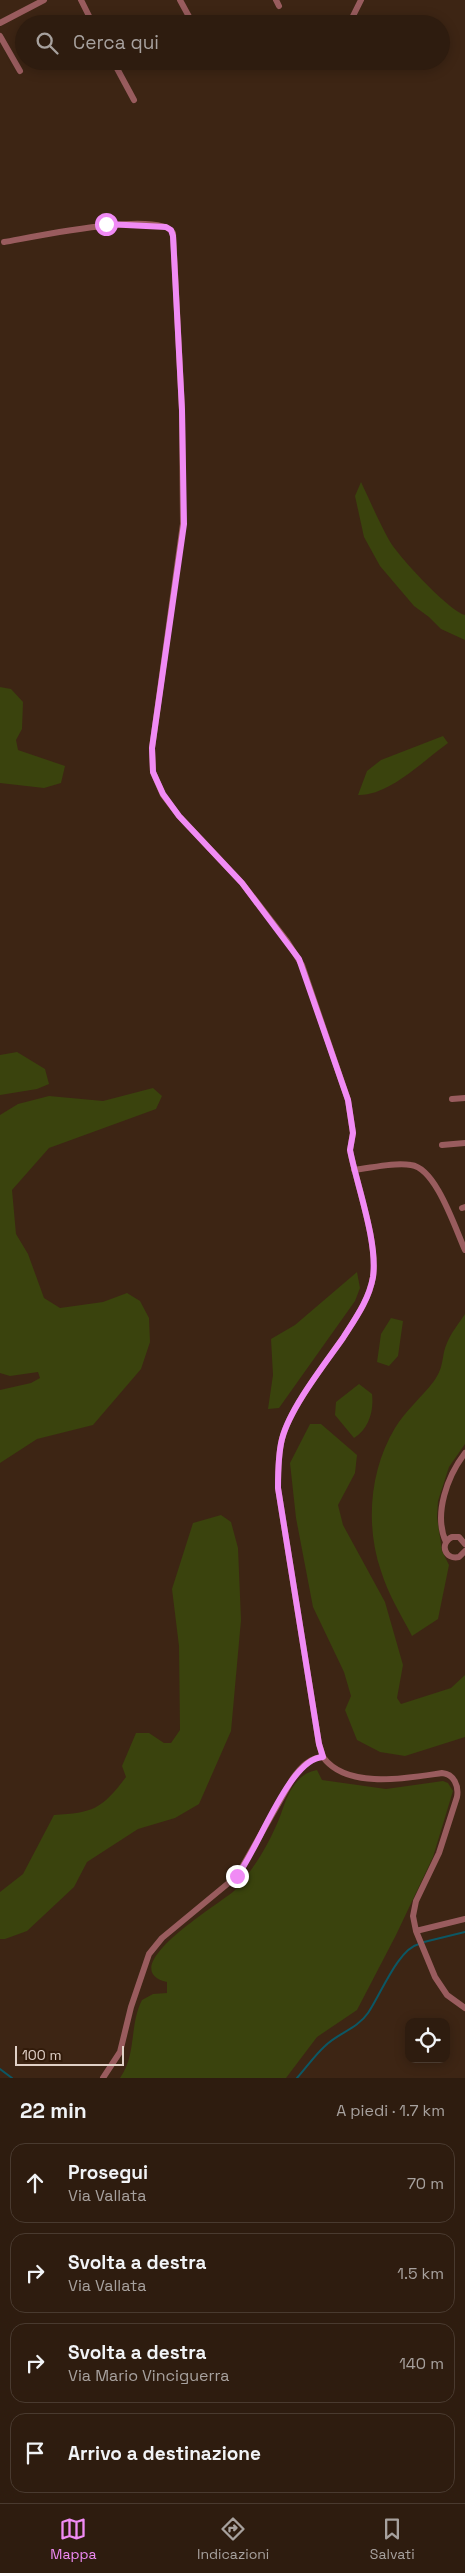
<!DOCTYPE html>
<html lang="it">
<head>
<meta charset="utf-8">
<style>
  :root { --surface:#2e1c0f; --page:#362518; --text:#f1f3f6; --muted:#a7a19e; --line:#493a2f; --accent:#f08bf5 }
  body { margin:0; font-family:"Space Grotesk",sans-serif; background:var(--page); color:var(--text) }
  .controls { position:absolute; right:15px; bottom:15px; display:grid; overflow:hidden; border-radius:10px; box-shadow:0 2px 12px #0003 }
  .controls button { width:45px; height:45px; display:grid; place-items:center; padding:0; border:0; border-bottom:1px solid var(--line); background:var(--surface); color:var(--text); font:25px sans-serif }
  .scale { position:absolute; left:15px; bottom:12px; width:109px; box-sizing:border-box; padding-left:5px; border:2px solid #e1d1c7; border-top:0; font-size:14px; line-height:18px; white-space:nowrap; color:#e1d1c7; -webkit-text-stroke:4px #321b0a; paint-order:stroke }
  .stop { position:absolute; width:15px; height:15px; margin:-11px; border:4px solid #f08bf5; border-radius:50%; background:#fff }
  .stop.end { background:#f08bf5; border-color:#fff; box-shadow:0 1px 5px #0008 }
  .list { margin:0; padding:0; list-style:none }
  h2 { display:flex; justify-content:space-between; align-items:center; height:65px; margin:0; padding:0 20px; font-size:21px }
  h2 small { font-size:16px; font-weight:400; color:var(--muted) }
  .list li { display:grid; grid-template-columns:32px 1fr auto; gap:15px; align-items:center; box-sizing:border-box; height:80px; margin:0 10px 10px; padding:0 10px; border:1px solid var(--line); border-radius:15px }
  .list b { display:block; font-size:19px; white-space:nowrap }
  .list p { margin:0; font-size:16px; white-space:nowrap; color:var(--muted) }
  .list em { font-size:16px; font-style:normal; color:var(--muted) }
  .icon { flex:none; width:28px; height:28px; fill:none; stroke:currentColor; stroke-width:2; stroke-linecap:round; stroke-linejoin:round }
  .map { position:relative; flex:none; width:465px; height:2078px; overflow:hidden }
  .search { position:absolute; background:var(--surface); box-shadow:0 2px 12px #0003; left:15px; right:15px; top:15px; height:55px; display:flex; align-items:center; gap:12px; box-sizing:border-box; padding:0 18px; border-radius:28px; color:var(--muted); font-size:19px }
  .sheet { height:425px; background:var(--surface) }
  nav { display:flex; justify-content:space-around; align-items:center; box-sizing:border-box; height:70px; border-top:1px solid var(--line); background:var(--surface); font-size:14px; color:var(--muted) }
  nav a { display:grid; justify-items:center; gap:2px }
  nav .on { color:var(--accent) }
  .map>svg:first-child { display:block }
  .green { fill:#3a430d }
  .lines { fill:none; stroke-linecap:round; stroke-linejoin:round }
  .stream { stroke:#0c5764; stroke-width:2 }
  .minor { stroke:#995c5e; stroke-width:6 }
  .route { stroke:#f08bf5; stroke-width:6 }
</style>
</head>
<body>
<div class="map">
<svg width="465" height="2078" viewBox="0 0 465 2078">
  <rect width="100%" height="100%" fill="#3d2514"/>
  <!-- green -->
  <path class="green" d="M361,482C370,501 379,522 389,540C398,556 449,611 465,615V640L441,629L429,617L414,606L380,566L364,537L355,496Z
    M0,687L11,689L23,702L22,729L16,740L18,750L65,766L61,783L44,788L0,783Z
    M443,736L448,743C423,761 389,796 358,795L367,771L381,760Z
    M17,1052L45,1069L49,1084L37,1089L0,1095V1055Z
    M153,1088L162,1096L156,1109L49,1148L12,1190L16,1234L28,1254L44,1298L60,1308L103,1302L127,1293L140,1301L149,1318L150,1342L141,1369L93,1425L37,1439L0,1463V1390L31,1383L40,1378L38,1372L10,1376L0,1373V1115L18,1104L49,1096L103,1101Z
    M357,1272L360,1288L355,1301L279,1408L268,1409L273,1375L271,1339L295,1325Z
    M465,1314V1444L449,1467L438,1501L437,1517L442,1551L449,1565L438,1619L412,1636C401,1615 388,1594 381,1571C365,1525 370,1469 395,1428C406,1410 421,1398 434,1381C445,1366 441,1356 447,1343C451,1333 459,1323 465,1314Z
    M391,1318L403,1321L398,1356L389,1366L377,1362L381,1334Z
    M359,1384L372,1394C374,1411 369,1429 354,1438L335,1415L336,1402Z
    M310,1424H321L357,1455L355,1473L338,1505L343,1525L385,1602L403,1665L397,1698L401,1704L451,1688L465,1675V1737L405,1756L380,1752L357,1740L345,1710L351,1696L344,1672L313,1607L296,1518L290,1463Z
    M221,1515L231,1522L238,1548L241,1620L231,1731L199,1804L175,1818L138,1829L87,1862L74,1887L27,1931L5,1939H0V1892L23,1874L54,1815C93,1813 102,1809 126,1777L122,1766L136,1733H149L164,1743H171L180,1730L179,1646L172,1589L193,1523Z
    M317,1770L322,1780L386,1789L443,1781L448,1783L453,1791L433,1857L396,1935L357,2010L317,2037L286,2078H120C137,2054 129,2025 142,2000L153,1994L167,1993V1982C110,1968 226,1900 235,1890C252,1871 266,1849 276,1826C283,1812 285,1796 295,1784C301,1776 307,1772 317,1770Z"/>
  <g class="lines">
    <!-- stream -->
    <path class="stream" d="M424,1942L465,1932
      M0,2069L12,2078
      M297,2078C306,2068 315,2055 325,2046C338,2033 357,2029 368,2013C381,1994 398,1949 419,1944"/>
    <!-- minor -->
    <path class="minor" d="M81,0L93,24
      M180,0L193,24
      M276,0L279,6
      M0,23L44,0
      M349,24L361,0
      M0,36L20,71
      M113,61L134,100
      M213,61L215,64
      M4,242C29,238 161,209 173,233L182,410L183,524L152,748L153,772L163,795L179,816L242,883L287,941L302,965L348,1100L353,1133L350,1150C357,1186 378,1242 373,1277C369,1300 355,1319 343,1338C324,1365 290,1408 282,1439C278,1455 278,1472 278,1488L319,1744L323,1757
      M452,1099L465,1098
      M442,1145L465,1143
      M354,1170C372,1168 393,1162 411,1165C436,1168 455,1228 465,1250
      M462,1208L465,1207
      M446,1542C433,1514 448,1475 465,1453
      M465,1544L459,1537H452C439,1544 445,1560 459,1557L465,1551
      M416,1931L465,1919
      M103,2078L120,2052L131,2007L149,1954L162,1938L237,1876L293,1778C301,1767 309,1758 323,1757C347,1790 408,1778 442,1773C454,1774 459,1786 457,1797L439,1853L416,1901L413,1916L416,1931L435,1977L447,1995L465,2008"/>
  </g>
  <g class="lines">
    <!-- route -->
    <path class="route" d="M106,224L166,227L171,230L173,236L182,410L184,524L152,748L153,772L163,794L179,816L242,883L299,959L348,1100L353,1133L350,1150C357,1186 378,1242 373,1277C369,1300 355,1319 343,1338C324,1365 290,1408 282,1439C278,1455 278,1472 278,1488L319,1744L323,1757C289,1758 258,1850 237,1876"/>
  </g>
</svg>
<div class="controls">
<button><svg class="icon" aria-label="locate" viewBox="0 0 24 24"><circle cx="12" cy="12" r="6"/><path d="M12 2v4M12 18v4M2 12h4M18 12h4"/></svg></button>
</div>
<div class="scale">100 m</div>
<div class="stop" style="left:106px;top:224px"></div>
<div class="stop end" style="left:237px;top:1876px"></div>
<div class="search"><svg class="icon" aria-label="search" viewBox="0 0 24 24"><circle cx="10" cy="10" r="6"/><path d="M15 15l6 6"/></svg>Cerca qui</div>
</div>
<section class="sheet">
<h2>22 min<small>A piedi · 1.7 km</small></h2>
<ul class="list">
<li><svg class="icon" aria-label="ahead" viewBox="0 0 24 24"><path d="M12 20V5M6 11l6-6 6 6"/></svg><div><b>Prosegui</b><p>Via Vallata</p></div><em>70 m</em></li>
<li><svg class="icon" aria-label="right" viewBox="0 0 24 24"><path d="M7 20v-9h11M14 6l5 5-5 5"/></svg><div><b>Svolta a destra</b><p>Via Vallata</p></div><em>1.5 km</em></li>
<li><svg class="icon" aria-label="right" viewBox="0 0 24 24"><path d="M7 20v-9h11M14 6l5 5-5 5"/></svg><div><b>Svolta a destra</b><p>Via Mario Vinciguerra</p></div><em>140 m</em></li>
<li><svg class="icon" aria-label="arrive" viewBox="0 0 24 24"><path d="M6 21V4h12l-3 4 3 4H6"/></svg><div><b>Arrivo a destinazione</b></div></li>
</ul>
</section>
<nav>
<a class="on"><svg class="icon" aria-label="map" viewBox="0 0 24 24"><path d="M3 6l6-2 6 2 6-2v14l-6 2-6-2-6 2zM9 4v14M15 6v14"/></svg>Mappa</a>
<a><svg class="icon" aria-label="directions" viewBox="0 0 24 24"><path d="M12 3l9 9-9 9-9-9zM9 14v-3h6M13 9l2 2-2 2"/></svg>Indicazioni</a>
<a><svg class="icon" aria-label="saved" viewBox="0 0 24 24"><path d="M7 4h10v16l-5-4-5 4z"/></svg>Salvati</a>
</nav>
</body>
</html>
